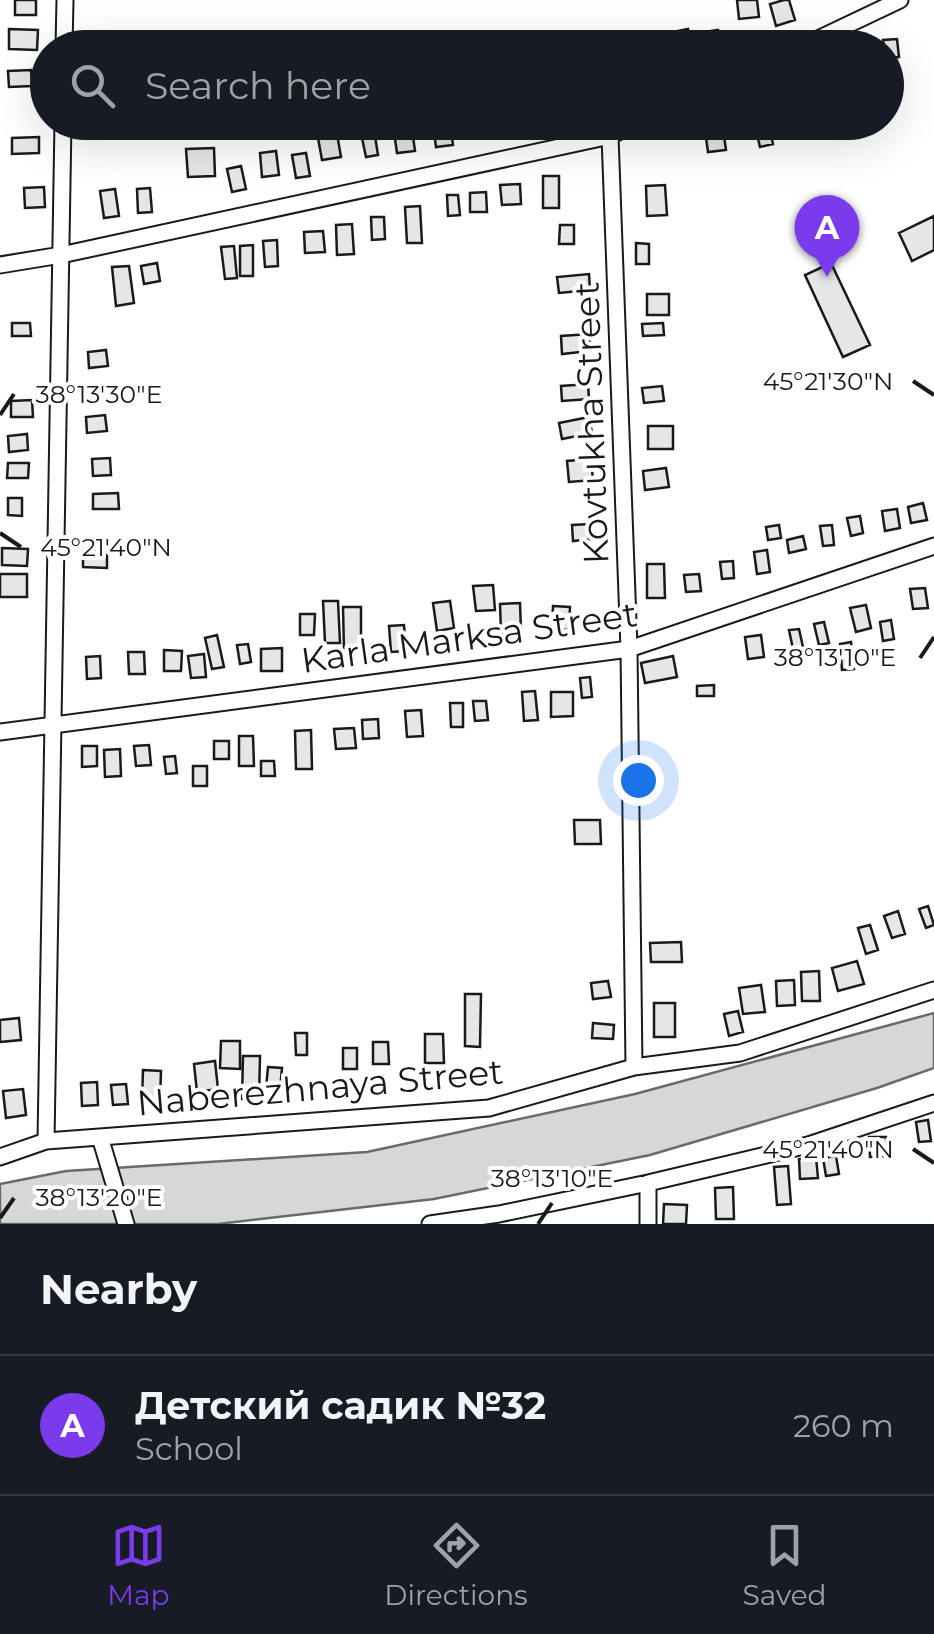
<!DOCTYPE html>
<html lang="en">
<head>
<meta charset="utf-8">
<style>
  :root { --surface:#171b24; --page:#20242c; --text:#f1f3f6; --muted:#9ea1a6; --line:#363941; --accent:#7c3aed }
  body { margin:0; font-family:Montserrat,sans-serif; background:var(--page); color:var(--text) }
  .you { position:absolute; left:638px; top:780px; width:35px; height:35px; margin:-25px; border:8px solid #fff; border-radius:50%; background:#1a73e8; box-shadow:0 0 0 15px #1a73e833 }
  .badge { display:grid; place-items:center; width:65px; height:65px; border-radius:50%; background:var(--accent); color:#fff; font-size:32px; font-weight:700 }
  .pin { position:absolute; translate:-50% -82px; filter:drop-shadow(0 2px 5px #0008) }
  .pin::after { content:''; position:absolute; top:52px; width:35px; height:30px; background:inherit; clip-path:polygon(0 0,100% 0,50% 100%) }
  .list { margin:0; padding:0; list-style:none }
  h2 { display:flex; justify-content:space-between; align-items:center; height:130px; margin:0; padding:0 40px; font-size:42px }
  h2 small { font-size:32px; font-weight:400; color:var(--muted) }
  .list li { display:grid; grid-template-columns:65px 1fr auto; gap:30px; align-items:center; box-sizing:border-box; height:140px; padding:0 40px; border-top:2px solid var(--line) }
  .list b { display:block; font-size:38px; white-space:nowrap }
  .list p { margin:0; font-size:32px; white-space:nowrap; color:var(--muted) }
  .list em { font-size:32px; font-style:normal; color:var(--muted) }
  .icon { flex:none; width:55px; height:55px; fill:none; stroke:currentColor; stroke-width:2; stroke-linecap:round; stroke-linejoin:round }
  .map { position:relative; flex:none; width:934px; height:1224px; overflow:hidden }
  .search { position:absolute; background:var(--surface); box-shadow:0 10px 40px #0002; left:30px; right:30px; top:30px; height:110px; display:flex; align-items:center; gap:25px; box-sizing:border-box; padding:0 35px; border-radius:55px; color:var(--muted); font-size:38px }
  .sheet { height:270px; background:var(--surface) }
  nav { display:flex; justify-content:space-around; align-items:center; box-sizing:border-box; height:140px; border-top:2px solid var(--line); background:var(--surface); font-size:28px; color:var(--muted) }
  nav a { display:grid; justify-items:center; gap:5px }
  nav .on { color:var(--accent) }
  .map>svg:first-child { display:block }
  .water { fill:#d7d7d7; stroke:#6a6a6a; stroke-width:2.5 }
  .building { fill:#e6e6e6; stroke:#1a1a1a; stroke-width:2.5 }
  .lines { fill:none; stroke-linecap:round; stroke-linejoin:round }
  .minor-casing { stroke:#1a1a1a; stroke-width:19 }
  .minor { stroke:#fff; stroke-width:15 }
  .ticks { fill:none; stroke:#1a1a1a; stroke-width:4 }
  .labels { text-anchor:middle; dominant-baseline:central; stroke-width:8; stroke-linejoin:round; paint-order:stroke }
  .street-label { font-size:35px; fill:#1a1a1a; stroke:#fff }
  .ticks-label { font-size:25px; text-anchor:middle; fill:#1a1a1a; stroke:#fff; stroke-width:8; stroke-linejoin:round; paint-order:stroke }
</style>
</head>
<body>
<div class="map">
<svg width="934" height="1224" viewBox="0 0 934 1224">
  <rect width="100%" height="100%" fill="#fff"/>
  <!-- water -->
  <path class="water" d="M934,1013V1068L877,1088L650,1155L434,1199L218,1224H0V1184L66,1171L367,1152L635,1094Z"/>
  <!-- building -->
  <path class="building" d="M15,0H36V15H15Z
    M737,0H757L759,17L739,19Z
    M784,0H789L795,20L776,26L770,4Z
    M9,29L38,30L37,50L9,49Z
    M688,29L692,48H671L668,33Z
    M718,30L721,48H707L704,32Z
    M897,39L899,57L886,58V48H884L883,40Z
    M31,70L32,86L9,87L8,71Z
    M411,122L415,151L397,153L393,125Z
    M450,122L453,145L436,147L433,124Z
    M722,122L726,150L708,152L704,123Z
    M768,122L773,144L760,147L755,126Z
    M337,134L341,157L322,160L318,138Z
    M375,136L378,155L366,157L362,138Z
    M39,137V153L12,154V138Z
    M214,148L215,176L188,177L186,149Z
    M276,151L279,175L262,177L260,153Z
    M306,153L310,176L296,178L292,155Z
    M241,166L246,189L232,192L227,169Z
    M543,176H559V208H543Z
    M520,184L521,204L502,205L500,185Z
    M665,185L667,215L647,216L646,186Z
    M44,187L45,207L25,208L24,188Z
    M150,188L152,212L138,213L137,189Z
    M115,189L119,216L104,218L100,191Z
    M486,192L487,212H470V193Z
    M447,195H458L460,215L448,216Z
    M420,206L422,243H407L405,207Z
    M934,216V250L912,261L899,233Z
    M371,217H384L385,239L372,240Z
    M352,224L354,254L337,255L336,225Z
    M560,225H574V244H559Z
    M323,231L325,252L305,253L304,232Z
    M277,240L278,266L265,267L263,241Z
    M636,243L649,244V264H636Z
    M253,245V276H240V246Z
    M234,246L237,278L225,279L221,247Z
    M157,263L160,281L144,284L141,266Z
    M831,263L870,345L843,357L805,275Z
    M129,266L134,303L116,306L112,267Z
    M589,274L590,290L559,293L557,277Z
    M647,294H669V315H647Z
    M12,323H30L31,336H12Z
    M663,323L664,335L643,336L642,324Z
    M589,334L590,351L562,354L561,336Z
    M106,350L108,366L89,368L88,352Z
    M588,384L589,399L562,401L561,386Z
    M662,386L664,401L644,403L642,388Z
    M32,400L33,417H11V401Z
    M105,415L107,431L87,433L86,417Z
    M589,417L592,433L562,439L559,423Z
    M648,426H673V449H648Z
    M27,434L28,450L9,452L8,436Z
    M110,458L111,475L93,476L92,459Z
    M591,459L593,480L569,482L567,461Z
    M8,463H29L28,478H7Z
    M666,468L669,487L645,490L643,471Z
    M118,493L119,509H93V494Z
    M8,498H22V516L8,515Z
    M923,503L927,520L911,523L908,507Z
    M897,509L900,528L885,531L882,511Z
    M860,516L863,533L851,536L847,518Z
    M591,524L592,539L573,541L572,525Z
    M779,525L781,538L768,540L766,527Z
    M832,525L834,545L823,546L820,526Z
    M803,536L806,549L789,553L787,540Z
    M2,548L28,549L27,566L2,565Z
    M767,550L770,572L757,574L754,552Z
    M83,551L107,552V568L83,567Z
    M733,561L734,578L722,579L720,562Z
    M647,564H664L665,598H647Z
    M0,574H27V597H0Z
    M699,574L701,591L686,592L684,575Z
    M493,585L495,610L476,611L473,586Z
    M925,588L928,608L913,609L910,589Z
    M323,601H338L340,643H325Z
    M450,601L454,628L437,631L433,603Z
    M520,603L521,632L501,633L500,604Z
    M866,605L871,628L856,632L850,608Z
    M553,606L570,607L569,630L552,629Z
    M343,607H361V651H344Z
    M300,614H315L314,635H300Z
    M891,620L894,639L883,641L880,622Z
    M824,622L829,643L819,645L814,624Z
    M404,625L406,651L391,652L389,626Z
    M799,629L803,647L793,649L789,630Z
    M217,635L224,667L212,669L205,638Z
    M761,635L764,657L748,659L745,637Z
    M851,642L854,669L842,670L840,644Z
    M248,644L251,662L240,664L237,645Z
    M282,648V671H261V649Z
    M164,650L182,651L181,671H164Z
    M128,652H144L145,674H129Z
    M204,654L206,677L191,678L188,656Z
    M100,656L101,678L87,679L86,657Z
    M673,656L677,677L645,683L641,663Z
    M590,677L592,697L582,698L580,678Z
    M714,685V696H697V686Z
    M535,691L538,720L524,721L522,692Z
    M551,692H573V716L551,717Z
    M473,701H486L488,720L475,721Z
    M450,703H463V727H451Z
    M421,710L423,736L407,737L405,711Z
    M378,719L379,738L363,739L362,720Z
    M354,728L356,748L336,749L334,729Z
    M311,730L312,769H296L295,731Z
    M239,736H253L254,766H239Z
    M214,741H229V759H214Z
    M149,745L151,765L136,766L134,746Z
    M82,746H97V766L82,767Z
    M120,749L121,776L105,777L104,750Z
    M175,756L177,773L166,774L164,757Z
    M261,761H274L275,776H261Z
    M193,766H207V786H193Z
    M574,820H600L601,844H575Z
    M928,906L934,925L926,928L919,909Z
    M898,911L905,934L892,938L884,916Z
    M870,925L878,950L866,954L858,928Z
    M681,942L682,962H651L650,943Z
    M857,961L864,984L838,991L832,968Z
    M819,971L820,1001H802L801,972Z
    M794,980L795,1005L777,1006L776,981Z
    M608,981L611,997L593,999L591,983Z
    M761,985L765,1012L743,1014L739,988Z
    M465,994H481L480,1047L465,1046Z
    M654,1003H675V1037H654Z
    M738,1011L743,1032L729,1036L724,1014Z
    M19,1018L21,1040L0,1042V1020Z
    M593,1023L614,1025L613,1039L592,1038Z
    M295,1033H307V1055H296Z
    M425,1034H443L444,1063H425Z
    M221,1041H240V1069L220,1068Z
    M373,1042H388L389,1064H373Z
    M343,1048H357V1069H343Z
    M243,1056H260L259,1099H242Z
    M215,1061L218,1089L197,1092L194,1064Z
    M268,1067L282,1068L280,1089L266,1088Z
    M143,1070L161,1071L160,1101L142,1100Z
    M97,1082L98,1105L82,1106L81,1083Z
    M126,1084L128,1104L113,1105L111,1085Z
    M23,1089L26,1115L6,1118L3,1091Z
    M928,1120L931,1141L919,1142L916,1122Z
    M869,1137H886L887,1156L870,1157Z
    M836,1156L839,1174L826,1176L823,1158Z
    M816,1157L818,1178L800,1179L799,1159Z
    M788,1166L791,1204L777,1205L774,1167Z
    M733,1187L734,1219H716L715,1188Z
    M664,1204L687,1205L686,1224H663Z"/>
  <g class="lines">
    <!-- minor casing -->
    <g class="minor-casing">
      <path id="minor" d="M64,48L65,0
        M799,48L900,0
        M610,136L629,649L634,1067
        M0,265L61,255L610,136L639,122
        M0,732L629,649L934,546
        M100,1137L126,1224
        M46,1141L63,122
        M0,1157L46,1141L489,1108L634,1067L740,1053L934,990
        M648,1183V1224
        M430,1224L499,1214L648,1183L808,1145L934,1103"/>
    </g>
    <!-- minor -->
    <use href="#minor" class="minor"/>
  </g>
  <!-- ticks -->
  <path class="ticks" d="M913,381L934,395M0,415L14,394M0,533L21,547M920,658L934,637M913,1149L934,1163M0,1218L14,1198M538,1224L552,1203"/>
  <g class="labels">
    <!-- street labels -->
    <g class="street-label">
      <text transform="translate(591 423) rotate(-92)">Kovtukha Street</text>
      <text transform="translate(469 637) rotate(-8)">Karla Marksa Street</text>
      <text transform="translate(320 1087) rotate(-5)">Naberezhnaya Street</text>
    </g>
  </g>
  <g class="ticks-label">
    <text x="828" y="390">45°21'30"N</text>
    <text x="99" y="403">38°13'30"E</text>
    <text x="106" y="556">45°21'40"N</text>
    <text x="835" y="666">38°13'10"E</text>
    <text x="828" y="1158">45°21'40"N</text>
    <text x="552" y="1187">38°13'10"E</text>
    <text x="99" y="1206">38°13'20"E</text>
  </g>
</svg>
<div class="you"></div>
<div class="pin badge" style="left:827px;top:277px">A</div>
<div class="search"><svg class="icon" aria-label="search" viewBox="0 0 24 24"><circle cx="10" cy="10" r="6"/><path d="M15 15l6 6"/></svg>Search here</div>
</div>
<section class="sheet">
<h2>Nearby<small></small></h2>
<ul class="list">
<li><span class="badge">A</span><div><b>Детский садик №32</b><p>School</p></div><em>260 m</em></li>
</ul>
</section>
<nav>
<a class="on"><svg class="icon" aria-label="map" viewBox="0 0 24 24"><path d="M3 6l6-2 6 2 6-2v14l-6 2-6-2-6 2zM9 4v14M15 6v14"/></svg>Map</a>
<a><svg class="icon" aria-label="directions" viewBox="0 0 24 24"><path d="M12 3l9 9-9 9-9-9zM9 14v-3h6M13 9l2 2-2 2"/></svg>Directions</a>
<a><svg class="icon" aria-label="saved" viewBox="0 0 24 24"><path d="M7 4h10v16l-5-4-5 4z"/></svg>Saved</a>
</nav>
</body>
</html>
